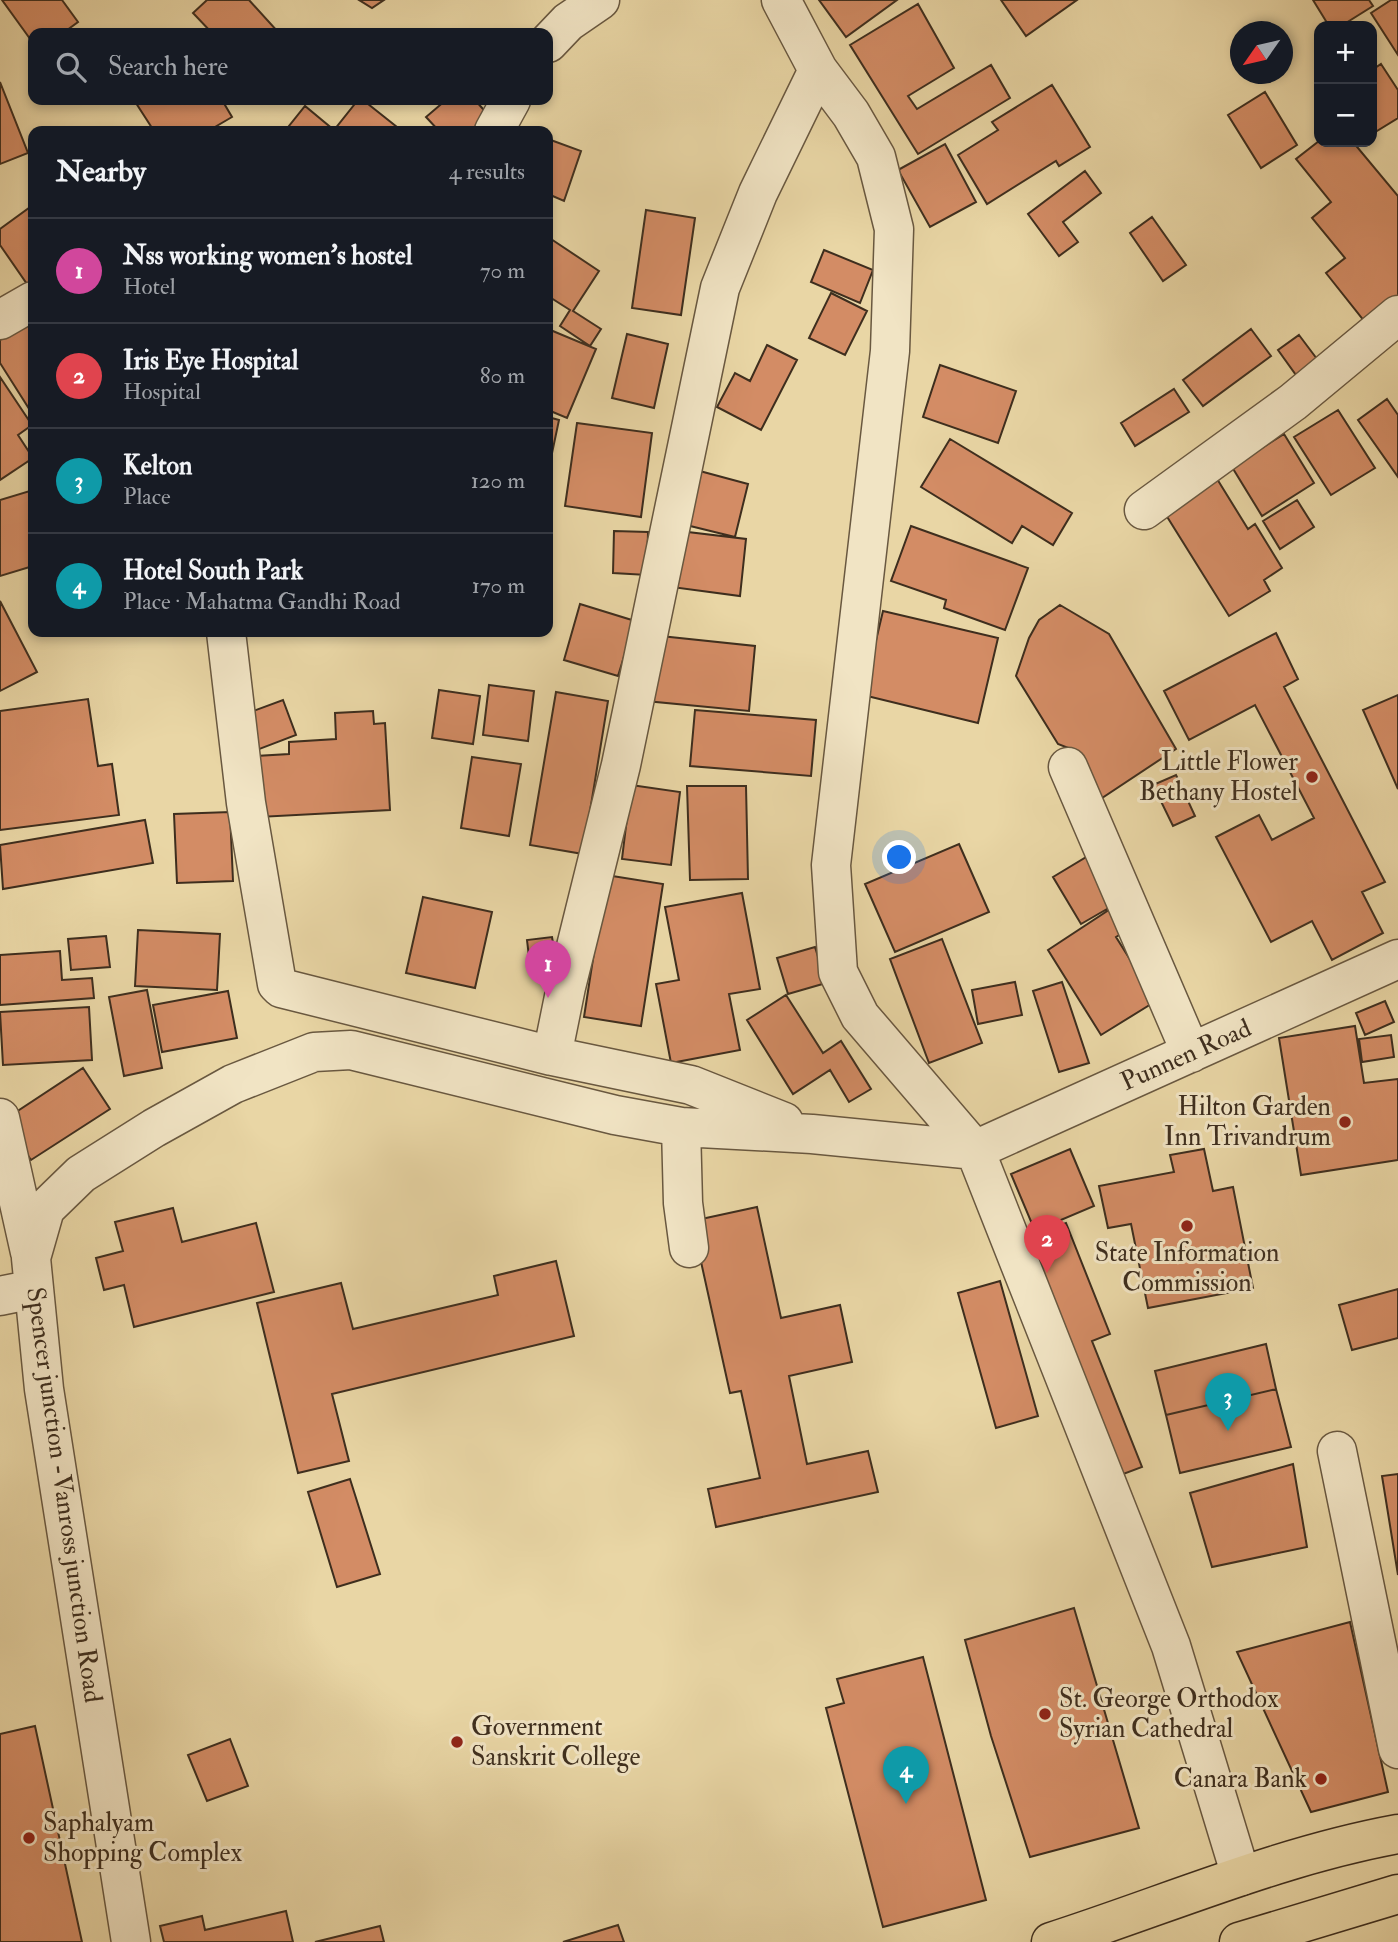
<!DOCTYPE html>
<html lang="en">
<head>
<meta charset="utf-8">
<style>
  :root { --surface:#171b24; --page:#242831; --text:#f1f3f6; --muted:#9ea1a6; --line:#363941; --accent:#8c9099 }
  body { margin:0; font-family:"IM FELL Double Pica",serif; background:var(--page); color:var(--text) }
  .controls { position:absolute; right:21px; top:21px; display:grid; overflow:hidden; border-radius:14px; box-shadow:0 4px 10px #0003 }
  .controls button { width:63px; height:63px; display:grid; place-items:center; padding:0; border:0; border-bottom:2px solid var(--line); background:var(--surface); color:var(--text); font:35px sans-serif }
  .compass { position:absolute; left:1230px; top:21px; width:63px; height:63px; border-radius:50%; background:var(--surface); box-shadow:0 4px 10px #0003; rotate:236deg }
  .you { position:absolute; left:900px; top:858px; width:24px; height:24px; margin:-18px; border:5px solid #fff; border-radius:50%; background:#1a73e8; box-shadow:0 0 0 10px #1a73e833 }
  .badge { display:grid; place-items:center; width:46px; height:46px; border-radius:50%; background:var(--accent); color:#fff; font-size:23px; font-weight:700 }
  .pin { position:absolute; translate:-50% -58px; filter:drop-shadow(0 2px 4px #0008) }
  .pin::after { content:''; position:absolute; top:37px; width:24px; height:21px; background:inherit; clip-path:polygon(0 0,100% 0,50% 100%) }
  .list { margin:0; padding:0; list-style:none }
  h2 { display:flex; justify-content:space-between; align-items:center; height:91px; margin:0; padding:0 28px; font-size:30px }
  h2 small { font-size:23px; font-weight:400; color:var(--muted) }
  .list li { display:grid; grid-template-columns:46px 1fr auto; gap:21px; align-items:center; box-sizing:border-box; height:105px; padding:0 28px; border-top:2px solid var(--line) }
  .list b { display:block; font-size:26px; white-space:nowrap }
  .list p { margin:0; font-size:23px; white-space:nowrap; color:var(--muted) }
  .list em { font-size:23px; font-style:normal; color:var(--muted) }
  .icon { flex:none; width:38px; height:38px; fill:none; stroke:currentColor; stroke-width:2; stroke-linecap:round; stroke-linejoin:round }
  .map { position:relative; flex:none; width:1398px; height:1942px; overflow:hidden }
  .search { position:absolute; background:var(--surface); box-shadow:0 4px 10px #0003; left:28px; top:28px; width:525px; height:77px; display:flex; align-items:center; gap:18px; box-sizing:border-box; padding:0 24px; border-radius:14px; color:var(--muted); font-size:26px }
  .panel { position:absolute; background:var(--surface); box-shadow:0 4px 10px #0003; left:28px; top:126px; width:525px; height:511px; border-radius:14px }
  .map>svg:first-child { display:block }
  .building { fill:#d38c65; stroke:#3e2e1e; stroke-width:2 }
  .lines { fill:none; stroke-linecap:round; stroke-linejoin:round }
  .minor-casing { stroke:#695840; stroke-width:41 }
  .major-casing { stroke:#3e2e1e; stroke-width:41 }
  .minor { stroke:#f1e4c4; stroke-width:38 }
  .major { stroke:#e9d6a5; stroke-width:38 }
  .poi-dot { fill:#8f2418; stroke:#f1e4c4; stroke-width:2.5 }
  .labels { text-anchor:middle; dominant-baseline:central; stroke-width:6; stroke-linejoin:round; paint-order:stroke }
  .poi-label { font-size:26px; fill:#3e2e1e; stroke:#f1e4c4; text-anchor:end }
  .street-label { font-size:26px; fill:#3e2e1e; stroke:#f1e4c4 }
</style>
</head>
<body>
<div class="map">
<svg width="1398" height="1942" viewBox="0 0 1398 1942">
  <rect width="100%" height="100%" fill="#e9d6a5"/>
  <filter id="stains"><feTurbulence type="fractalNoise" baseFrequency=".00286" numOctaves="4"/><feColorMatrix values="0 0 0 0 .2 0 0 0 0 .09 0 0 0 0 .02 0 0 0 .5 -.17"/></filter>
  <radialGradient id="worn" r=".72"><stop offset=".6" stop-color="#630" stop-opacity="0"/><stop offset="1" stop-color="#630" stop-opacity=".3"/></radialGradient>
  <!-- building -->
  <path class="building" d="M2,0H62L78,22L63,33H33V43Z
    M207,0H249L279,33H212L193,13Z
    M359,0H384L372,8Z
    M819,0H897L846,37Z
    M1001,0H1077L1026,36Z
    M1313,0H1369L1373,6L1341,26H1329Z
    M1391,0H1398V55L1371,13Z
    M918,4L954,68L908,96L917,109L991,65L1010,98L918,154L850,45Z
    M1381,64L1398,90V118L1372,134V70Z
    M0,82L28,153L0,164Z
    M1052,85L1090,147L1059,166L1056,161L987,204L958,155L998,130L992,122Z
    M1265,92L1297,145L1261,168L1228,115Z
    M134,100H222L232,117L208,131H154Z
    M358,100H363L402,131H285L305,106L334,130Z
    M446,100H475L491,118L476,131H439L426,117Z
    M548,139L581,151L564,201L548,194Z
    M1319,141L1353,142L1398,196V295L1365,322L1326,273L1345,258L1312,218L1331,202L1296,159Z
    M945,144L976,202L930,227L898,170Z
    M1085,171L1101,193L1063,222L1078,242L1059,256L1028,214Z
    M33,205V279L27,284L0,245V229Z
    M646,210L695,218L681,315L632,308Z
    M1152,217L1186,265L1163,281L1130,233Z
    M548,237L599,271L573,311L601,329L590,346L560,326L570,310L548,296Z
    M824,250L873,270L860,303L811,282Z
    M831,293L867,311L845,355L809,338Z
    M30,321L33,326V415L0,363V340Z
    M548,329L596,349L567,418L548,410Z
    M1251,329L1271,356L1203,406L1183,380Z
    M627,334L668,344L654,408L612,398Z
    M1299,335L1317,359L1296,375L1278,350Z
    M767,345L797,360L761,430L717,407L735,373L750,381Z
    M940,365L1016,391L998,443L923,417Z
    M0,377L32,425L18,435L33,458L0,480Z
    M1174,389L1189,412L1135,446L1121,423Z
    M1387,399L1398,415V477L1358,420Z
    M1338,410L1375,468L1331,495L1294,437Z
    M548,417L559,420L551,458L548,457Z
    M577,423L652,433L641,517L565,506Z
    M1284,434L1314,483L1262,516L1232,467Z
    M950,439L1072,513L1053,545L1022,526L1012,543L921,487Z
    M696,470L748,484L735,537L682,524Z
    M1214,474L1248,529L1255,524L1282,568L1264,580L1270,591L1229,616L1161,507Z
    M33,490V566L0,576V500Z
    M1297,500L1314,527L1280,549L1263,521Z
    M911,526L1028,568L1005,630L944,608L946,600L891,581Z
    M671,530L746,539L740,596L664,586Z
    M614,531L648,532L647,575L613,573Z
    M0,601L37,672L0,691Z
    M580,604L635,621L618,676L564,660Z
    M1060,605L1109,634L1176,749L1093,804L1071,749L1058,744L1016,676L1029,638L1039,620Z
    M883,611L998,638L978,723L863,695Z
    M1276,633L1298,679L1284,687L1385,882L1362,892L1383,933L1332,960L1312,921L1271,942L1216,837L1259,815L1272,840L1314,818L1255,705L1189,740L1164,691Z
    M651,635L755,646L749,711L646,701Z
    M489,685L534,691L528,741L483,735Z
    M439,690L480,696L473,744L432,738Z
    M556,692L608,701L583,854L530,845Z
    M1398,695V789L1363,710Z
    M88,699L98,766L112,764L119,815L0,830V711Z
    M283,700L296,735L254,751L240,716Z
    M695,710L816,720L811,776L690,766Z
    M373,711L374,724L385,723L390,810L259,817L256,756L289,754V742L336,739L335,713Z
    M472,757L521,764L509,836L461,828Z
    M1176,775L1195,816L1173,826L1153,785Z
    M631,785L680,792L671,865L622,859Z
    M687,786H746L748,879L690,880Z
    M230,812L233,881L177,883L174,814Z
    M145,820L153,863L3,889L0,845Z
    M959,844L989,912L895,952L865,884Z
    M1098,850L1126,898L1081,924L1053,877Z
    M606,875L663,884L641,1026L584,1017Z
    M742,893L760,989L729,994L740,1050L671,1063L656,984L679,980L665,907Z
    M423,897L492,912L475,988L406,973Z
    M1121,902L1132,927L1116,937L1156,1001L1101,1035L1048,950Z
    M138,930L220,934L217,990L135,986Z
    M106,936L110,967L71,970L68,939Z
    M552,937L556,961L530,965L527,940Z
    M942,939L982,1043L929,1063L890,959Z
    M815,947L826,983L788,994L777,958Z
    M60,951L62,980L92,978L94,998L0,1005V955Z
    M1015,982L1022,1015L978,1024L972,990Z
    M1062,982L1089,1063L1059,1072L1033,991Z
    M147,990L162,1068L124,1076L109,997Z
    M228,991L237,1038L162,1052L153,1005Z
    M786,995L823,1053L841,1041L871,1089L849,1102L830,1070L793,1094L747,1020Z
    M1385,1001L1394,1022L1365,1035L1356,1013Z
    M89,1007L92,1060L3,1065L0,1012Z
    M1355,1026L1364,1083L1398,1079V1160L1301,1175L1279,1038Z
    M1391,1035L1394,1057L1362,1062L1359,1039Z
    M83,1068L110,1109L31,1160L4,1120Z
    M1070,1149L1094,1206L1035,1231L1011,1174Z
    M1204,1149L1213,1191L1233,1187L1253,1288L1148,1308L1131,1224L1108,1228L1099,1186L1174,1172L1170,1155Z
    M757,1207L781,1318L840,1305L852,1362L789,1376L807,1464L868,1451L878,1492L716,1527L708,1489L760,1478L741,1391L730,1393L692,1221Z
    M173,1208L182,1242L256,1223L274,1292L134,1327L124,1285L104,1290L96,1258L123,1251L115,1222Z
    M1066,1223L1110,1334L1092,1341L1142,1467L1110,1479L1016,1242Z
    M556,1261L574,1336L332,1394L349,1461L298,1473L257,1303L341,1283L353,1329L498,1295L494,1276Z
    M1000,1281L1038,1416L996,1428L958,1293Z
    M1398,1289V1338L1352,1350L1339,1305Z
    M1266,1344L1276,1389L1166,1415L1155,1371Z
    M1276,1389L1291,1447L1180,1473L1166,1415Z
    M1293,1464L1307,1547L1212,1567L1190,1493Z
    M1398,1474V1575L1382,1476Z
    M350,1479L380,1574L337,1587L308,1492Z
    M1074,1608L1139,1828L1030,1857L991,1736L965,1640Z
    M1350,1622L1388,1792L1311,1812L1237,1652Z
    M923,1657L986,1900L883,1927L826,1708L844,1703L837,1679Z
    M35,1726L82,1942H0V1734Z
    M230,1739L248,1786L207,1801L188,1755Z
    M286,1911L293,1942H164L160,1926L202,1916L205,1930Z
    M618,1925L624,1942H563Z
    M380,1926L384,1942H315Z"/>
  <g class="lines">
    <!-- minor casing -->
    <g class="minor-casing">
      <path id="minor" d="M781,0L818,70L851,114L876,157L894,229L890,351L831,865L838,972L860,1016L975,1150L1171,1646L1241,1876
        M548,43L568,22L600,0
        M494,131L511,100
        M0,320L33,301
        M1144,510L1293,402L1398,315
        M226,632L246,803L277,984L281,988L552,1056L691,1085L784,1122
        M1068,767L1191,1053
        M552,1056L566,987L621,765L720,288L758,193L818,70
        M0,1118L30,1252
        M681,1127L683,1203L689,1248
        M975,1150L1398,959
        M0,1296L34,1289
        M1337,1451L1398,1749
        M131,1942L44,1389L31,1258L45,1209L81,1174L154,1128L233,1084L314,1052L351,1050L615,1115L681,1127L812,1134L975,1150"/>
    </g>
    <!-- major casing -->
    <g class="major-casing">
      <path id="major" d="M1051,1942C1166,1905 1278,1856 1398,1834
        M1239,1942L1398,1894"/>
    </g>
    <!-- minor -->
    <use href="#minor" class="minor"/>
    <!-- major -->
    <use href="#major" class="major"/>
  </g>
  <!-- markers -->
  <g class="poi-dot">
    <circle cx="1312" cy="777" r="7"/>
    <circle cx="1345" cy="1122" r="7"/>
    <circle cx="1187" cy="1226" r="7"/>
    <circle cx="1045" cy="1714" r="7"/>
    <circle cx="457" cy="1742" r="7"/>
    <circle cx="1321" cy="1779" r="7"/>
    <circle cx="29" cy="1838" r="7"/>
  </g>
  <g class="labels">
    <!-- poi labels -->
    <g class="poi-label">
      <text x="1298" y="762">Little Flower<tspan x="1298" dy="30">Bethany Hostel</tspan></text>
      <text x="1331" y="1107">Hilton Garden<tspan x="1331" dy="30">Inn Trivandrum</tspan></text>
      <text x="1187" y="1253" text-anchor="middle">State Information<tspan x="1187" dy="30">Commission</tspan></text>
      <text x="1059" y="1699" text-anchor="start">St. George Orthodox<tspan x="1059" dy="30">Syrian Cathedral</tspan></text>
      <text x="471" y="1727" text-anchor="start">Government<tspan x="471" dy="30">Sanskrit College</tspan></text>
      <text x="1307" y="1779">Canara Bank</text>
      <text x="43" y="1823" text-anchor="start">Saphalyam<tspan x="43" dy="30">Shopping Complex</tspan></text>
    </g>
    <!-- street labels -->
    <g class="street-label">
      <text transform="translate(1186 1055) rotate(-24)">Punnen Road</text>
      <text transform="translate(64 1495) rotate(82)">Spencer junction -Vanross junction Road</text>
    </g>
  </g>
  <rect width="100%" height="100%" filter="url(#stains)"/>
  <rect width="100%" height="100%" fill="url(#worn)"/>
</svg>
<div class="controls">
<button>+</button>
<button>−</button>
</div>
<svg class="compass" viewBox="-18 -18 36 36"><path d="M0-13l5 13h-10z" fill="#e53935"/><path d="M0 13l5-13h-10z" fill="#9ea1a6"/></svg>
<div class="you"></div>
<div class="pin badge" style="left:548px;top:998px;background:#d1479c">1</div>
<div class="pin badge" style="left:1047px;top:1273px;background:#e0444e">2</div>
<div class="pin badge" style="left:1228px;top:1431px;background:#0f9aa8">3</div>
<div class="pin badge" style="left:906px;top:1804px;background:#0f9aa8">4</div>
<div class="search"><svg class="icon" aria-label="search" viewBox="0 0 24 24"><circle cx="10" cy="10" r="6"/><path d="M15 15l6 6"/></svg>Search here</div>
<section class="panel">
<h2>Nearby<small>4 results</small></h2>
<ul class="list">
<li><span class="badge" style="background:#d1479c">1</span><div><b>Nss working women's hostel</b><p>Hotel</p></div><em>70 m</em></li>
<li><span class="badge" style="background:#e0444e">2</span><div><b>Iris Eye Hospital</b><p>Hospital</p></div><em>80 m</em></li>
<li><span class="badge" style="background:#0f9aa8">3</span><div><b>Kelton</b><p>Place</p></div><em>120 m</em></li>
<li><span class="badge" style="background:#0f9aa8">4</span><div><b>Hotel South Park</b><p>Place · Mahatma Gandhi Road</p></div><em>170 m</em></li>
</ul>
</section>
</div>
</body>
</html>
